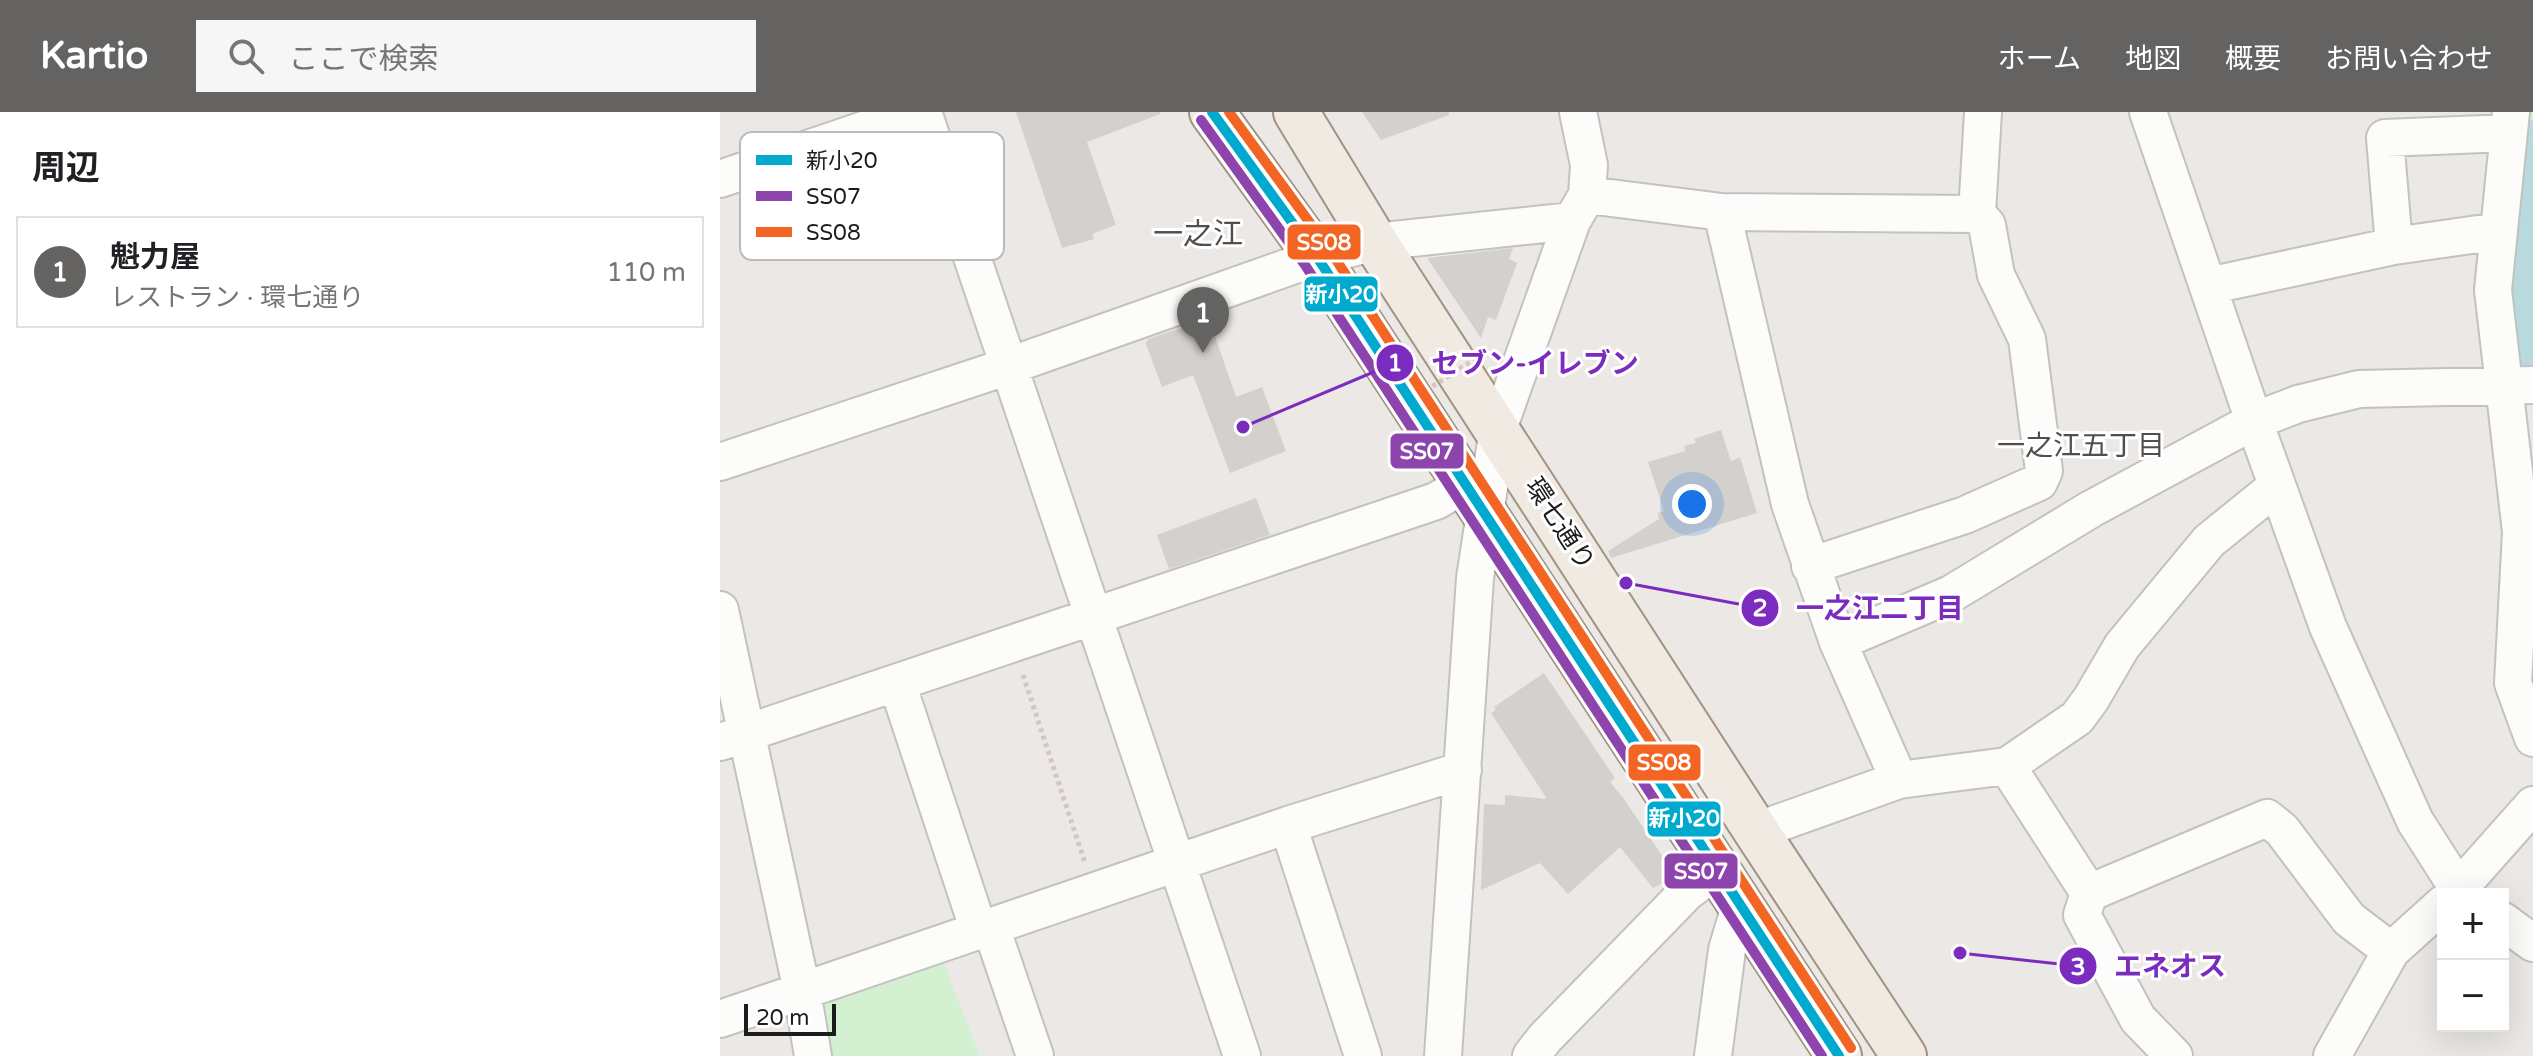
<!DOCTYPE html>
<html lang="ja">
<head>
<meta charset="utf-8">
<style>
  :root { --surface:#fff; --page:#f6f6f6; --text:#202124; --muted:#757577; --line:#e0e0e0; --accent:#646362 }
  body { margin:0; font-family:"Varela Round","Noto Sans JP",sans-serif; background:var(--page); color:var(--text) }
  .controls { position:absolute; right:24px; bottom:24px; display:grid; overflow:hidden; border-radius:0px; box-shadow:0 8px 32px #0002 }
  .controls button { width:72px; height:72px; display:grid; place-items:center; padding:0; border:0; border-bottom:2px solid var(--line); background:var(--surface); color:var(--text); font:40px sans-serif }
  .scale { position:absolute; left:24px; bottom:20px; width:92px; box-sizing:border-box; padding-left:8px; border:4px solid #1c1c1c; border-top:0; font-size:22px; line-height:28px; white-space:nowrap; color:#1c1c1c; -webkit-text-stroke:6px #fff; paint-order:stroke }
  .you { position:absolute; left:972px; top:392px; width:28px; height:28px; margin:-20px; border:6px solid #fff; border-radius:50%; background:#1a73e8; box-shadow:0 0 0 12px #1a73e833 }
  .badge { display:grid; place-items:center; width:52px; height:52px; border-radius:50%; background:var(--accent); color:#fff; font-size:26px; font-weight:700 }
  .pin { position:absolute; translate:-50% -66px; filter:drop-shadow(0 2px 4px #0008) }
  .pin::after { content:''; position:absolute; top:42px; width:28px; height:24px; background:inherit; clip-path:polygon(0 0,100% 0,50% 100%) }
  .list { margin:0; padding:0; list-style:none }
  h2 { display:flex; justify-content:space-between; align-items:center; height:104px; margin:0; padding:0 32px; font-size:34px }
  h2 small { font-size:26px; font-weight:400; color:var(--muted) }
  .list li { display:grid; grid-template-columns:52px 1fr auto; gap:24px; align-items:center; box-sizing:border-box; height:112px; margin:0 16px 16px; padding:0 16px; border:2px solid var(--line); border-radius:0px }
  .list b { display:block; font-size:30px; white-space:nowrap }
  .list p { margin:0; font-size:26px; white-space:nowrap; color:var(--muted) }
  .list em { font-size:26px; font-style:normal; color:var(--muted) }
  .icon { flex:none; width:44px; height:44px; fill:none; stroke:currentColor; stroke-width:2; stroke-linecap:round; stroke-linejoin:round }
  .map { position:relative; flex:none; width:1813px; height:944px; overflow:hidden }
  header { display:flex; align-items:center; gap:48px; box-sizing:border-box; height:112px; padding:0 40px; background:var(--accent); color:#fff }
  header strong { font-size:38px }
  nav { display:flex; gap:44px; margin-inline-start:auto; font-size:28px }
  .search { width:560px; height:72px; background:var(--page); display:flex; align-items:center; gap:20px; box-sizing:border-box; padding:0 28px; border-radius:0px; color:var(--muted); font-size:30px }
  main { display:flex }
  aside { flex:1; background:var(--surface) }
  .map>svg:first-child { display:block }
  .park { fill:#d3f1d0 }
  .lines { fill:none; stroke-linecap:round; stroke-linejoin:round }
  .river { stroke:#b8dade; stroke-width:54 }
  .building { fill:#d3d0cd }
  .minor-casing { stroke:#c3c2c1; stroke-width:40 }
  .major-casing { stroke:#a19381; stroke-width:48 }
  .path { stroke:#d5c6c5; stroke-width:5; stroke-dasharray:4 4; stroke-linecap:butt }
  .minor { stroke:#fcfcfb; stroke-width:36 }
  .major { stroke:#f0eae3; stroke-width:44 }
  .path-bridge { stroke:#d5c6c5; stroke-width:5; stroke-dasharray:4 4; stroke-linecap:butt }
  .bus-1-casing { stroke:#fff; stroke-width:16 }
  .bus-2-casing { stroke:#fff; stroke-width:16 }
  .bus-3-casing { stroke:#fff; stroke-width:16 }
  .bus-1 { stroke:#00a9ce; stroke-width:10 }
  .bus-2 { stroke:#8e44ad; stroke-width:10 }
  .bus-3 { stroke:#f26522; stroke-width:10 }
  .labels { text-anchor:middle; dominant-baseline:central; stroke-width:6; stroke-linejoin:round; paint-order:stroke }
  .street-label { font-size:26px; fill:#1c1c1c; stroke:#fff }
  .neighbourhood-label { font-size:28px; fill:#4f4f4f; stroke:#fff }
  .quarter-label { font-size:30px; fill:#4f4f4f; stroke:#fff }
  .key { fill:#fff; stroke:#bbb; stroke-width:2 }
  .key-label { font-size:22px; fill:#1c1c1c }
  .leader { fill:none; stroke:#7b2cbf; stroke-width:3 }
  .callout-dot { fill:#7b2cbf; stroke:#fff; stroke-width:3 }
  .mark-label { font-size:24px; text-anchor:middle; font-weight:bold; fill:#fff }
  .callout-label { font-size:28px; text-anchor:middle; font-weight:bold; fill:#7b2cbf; stroke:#fff; stroke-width:6; stroke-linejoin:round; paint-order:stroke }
  .line-badge { stroke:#fff; stroke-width:3 }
  .badge-label { font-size:22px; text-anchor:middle; font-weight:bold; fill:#fff }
</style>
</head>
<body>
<header>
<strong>Kartio</strong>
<div class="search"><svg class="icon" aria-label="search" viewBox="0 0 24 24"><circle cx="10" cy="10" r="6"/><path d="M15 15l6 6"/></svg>ここで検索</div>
<nav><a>ホーム</a><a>地図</a><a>概要</a><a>お問い合わせ</a></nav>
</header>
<main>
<aside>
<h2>周辺<small></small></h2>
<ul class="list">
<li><span class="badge">1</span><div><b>魁力屋</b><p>レストラン · 環七通り</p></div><em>110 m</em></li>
</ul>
</aside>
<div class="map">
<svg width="1813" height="944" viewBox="0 0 1813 944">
  <rect width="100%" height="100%" fill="#ebe8e5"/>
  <!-- park -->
  <path class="park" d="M1782,0H1813V268L1774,254Z
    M221,844L260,944H107L95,885Z"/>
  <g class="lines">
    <!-- river -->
    <path class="river" d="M1805,261L1797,225L1813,35"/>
  </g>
  <!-- building -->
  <path class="building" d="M296,0H440V2L367,30L396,113L372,122L374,127L342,136Z
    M642,0H729V3L661,28Z
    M793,136L789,147L797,151L776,208L768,205L761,226L707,146Z
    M489,207L516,285L542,275L566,339L510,361L473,263L442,275L426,232L428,227Z
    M1001,318L1011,349L1020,345L1037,401L891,446L888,439L939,407L938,401L944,399L928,350L965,339L964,334L976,331L974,327Z
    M536,386L550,423L449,457L437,423Z
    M824,561L895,666L890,670L904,687L955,763L950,767L933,776L900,735L848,782L820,751L761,778L764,692L785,693V683L827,687L771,601L776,598L774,595Z"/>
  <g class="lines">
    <!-- minor casing -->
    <g class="minor-casing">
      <path id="minor" d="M203,0L522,944
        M1428,0L1534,309L1608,515L1695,709L1739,778L1745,782
        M1791,0L1773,178L1801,420L1793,571L1813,626
        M0,67L196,0
        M867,83L1002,100L1070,392L1118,530L1179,668
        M1002,100L1257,102
        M1674,134L1779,119
        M1488,174L1674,134L1665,26L1788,21
        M0,350L289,254L597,145L655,130L852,109
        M1090,454L1245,403L1319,370L1324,359L1307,227L1276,163L1267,113L1257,102L1263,0
        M0,498L82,879L93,944
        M1118,530L1231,482L1371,397L1534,309L1578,292L1639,277L1813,273
        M177,571L259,819
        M0,630L716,389L745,372
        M1287,654L1369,781L1547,706L1562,718L1629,807L1671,839
        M568,713L643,944
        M1036,719L1179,668L1287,654L1357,606L1371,587L1402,534L1489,429L1557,374
        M1369,781L1362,803L1418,907L1454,944
        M1734,782L1813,693
        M1783,809L1813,831
        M271,815L315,944
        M0,907L568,713L743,658
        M723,944L755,466L778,317L852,109L867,83L869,53L858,0
        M811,944L825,926L967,780L998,757
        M993,944L1007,838L1021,791
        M1612,944L1671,839L1723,792"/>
    </g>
    <!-- major casing -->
    <g class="major-casing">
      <path id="major" d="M492,0L597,145L1119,944
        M576,0L655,130L1036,719L1184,944"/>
    </g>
    <!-- path -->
    <path class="path" d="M303,563L365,751"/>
    <!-- minor -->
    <use href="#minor" class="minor"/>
    <!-- major -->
    <use href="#major" class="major"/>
    <!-- path-bridge -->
    <path class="path-bridge" d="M672,300L757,246"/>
    <!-- bus-1 casing -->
    <g class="bus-1-casing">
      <path id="bus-1" d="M492,0L597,145L1119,944"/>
    </g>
    <!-- bus-2 casing -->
    <g class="bus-2-casing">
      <path id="bus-2" d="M481,8L585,153L1102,944"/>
    </g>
    <!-- bus-3 casing -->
    <g class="bus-3-casing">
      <path id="bus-3" d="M509,0L609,137L1131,936"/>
    </g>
    <!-- bus-1 -->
    <use href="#bus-1" class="bus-1"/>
    <!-- bus-2 -->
    <use href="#bus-2" class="bus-2"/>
    <!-- bus-3 -->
    <use href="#bus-3" class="bus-3"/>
  </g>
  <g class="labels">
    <!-- street labels -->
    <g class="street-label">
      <text transform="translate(840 412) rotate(57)">環七通り</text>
    </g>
    <!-- neighbourhood labels -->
    <g class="neighbourhood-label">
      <text x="1361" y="334">一之江五丁目</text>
    </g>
    <!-- quarter labels -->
    <g class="quarter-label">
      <text x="478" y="122">一之江</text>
    </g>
  </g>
  <!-- legend -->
  <rect x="20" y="20" width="264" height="128" rx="12" class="key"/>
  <rect x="36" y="43" width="36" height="10" fill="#00a9ce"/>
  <rect x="36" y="79" width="36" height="10" fill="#8e44ad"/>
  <rect x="36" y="115" width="36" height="10" fill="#f26522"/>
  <g class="key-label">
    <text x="86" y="56">新小20</text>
    <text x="86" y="92">SS07</text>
    <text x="86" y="128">SS08</text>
  </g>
  <!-- callouts -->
  <path class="leader" d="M523 315L675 251M906 471L1040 496M1240 841L1358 854"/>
  <g class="callout-dot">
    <circle cx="523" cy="315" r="8"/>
    <circle cx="906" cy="471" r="8"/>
    <circle cx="1240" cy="841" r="8"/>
    <circle cx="675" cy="251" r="20"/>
    <circle cx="1040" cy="496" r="20"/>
    <circle cx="1358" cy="854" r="20"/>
  </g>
  <g class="mark-label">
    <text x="675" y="259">1</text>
    <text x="1040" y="504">2</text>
    <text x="1358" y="863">3</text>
  </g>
  <g class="callout-label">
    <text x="815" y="261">セブン-イレブン</text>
    <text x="1160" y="506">一之江二丁目</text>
    <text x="1450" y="864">エネオス</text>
  </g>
  <g class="line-badge">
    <rect x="566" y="111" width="76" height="38" rx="8" fill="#f26522"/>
    <rect x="583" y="163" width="76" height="38" rx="8" fill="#00a9ce"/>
    <rect x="669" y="320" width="76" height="38" rx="8" fill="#8e44ad"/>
    <rect x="907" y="631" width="75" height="39" rx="8" fill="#f26522"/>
    <rect x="926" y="688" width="76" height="38" rx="8" fill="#00a9ce"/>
    <rect x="943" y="740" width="76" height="38" rx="8" fill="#8e44ad"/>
  </g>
  <g class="badge-label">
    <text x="604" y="138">SS08</text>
    <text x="621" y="190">新小20</text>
    <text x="707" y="347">SS07</text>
    <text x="944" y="658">SS08</text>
    <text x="964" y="714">新小20</text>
    <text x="981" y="767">SS07</text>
  </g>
</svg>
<div class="controls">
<button>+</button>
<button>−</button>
</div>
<div class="scale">20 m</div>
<div class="you"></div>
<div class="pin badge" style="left:483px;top:241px">1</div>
</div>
</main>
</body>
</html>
